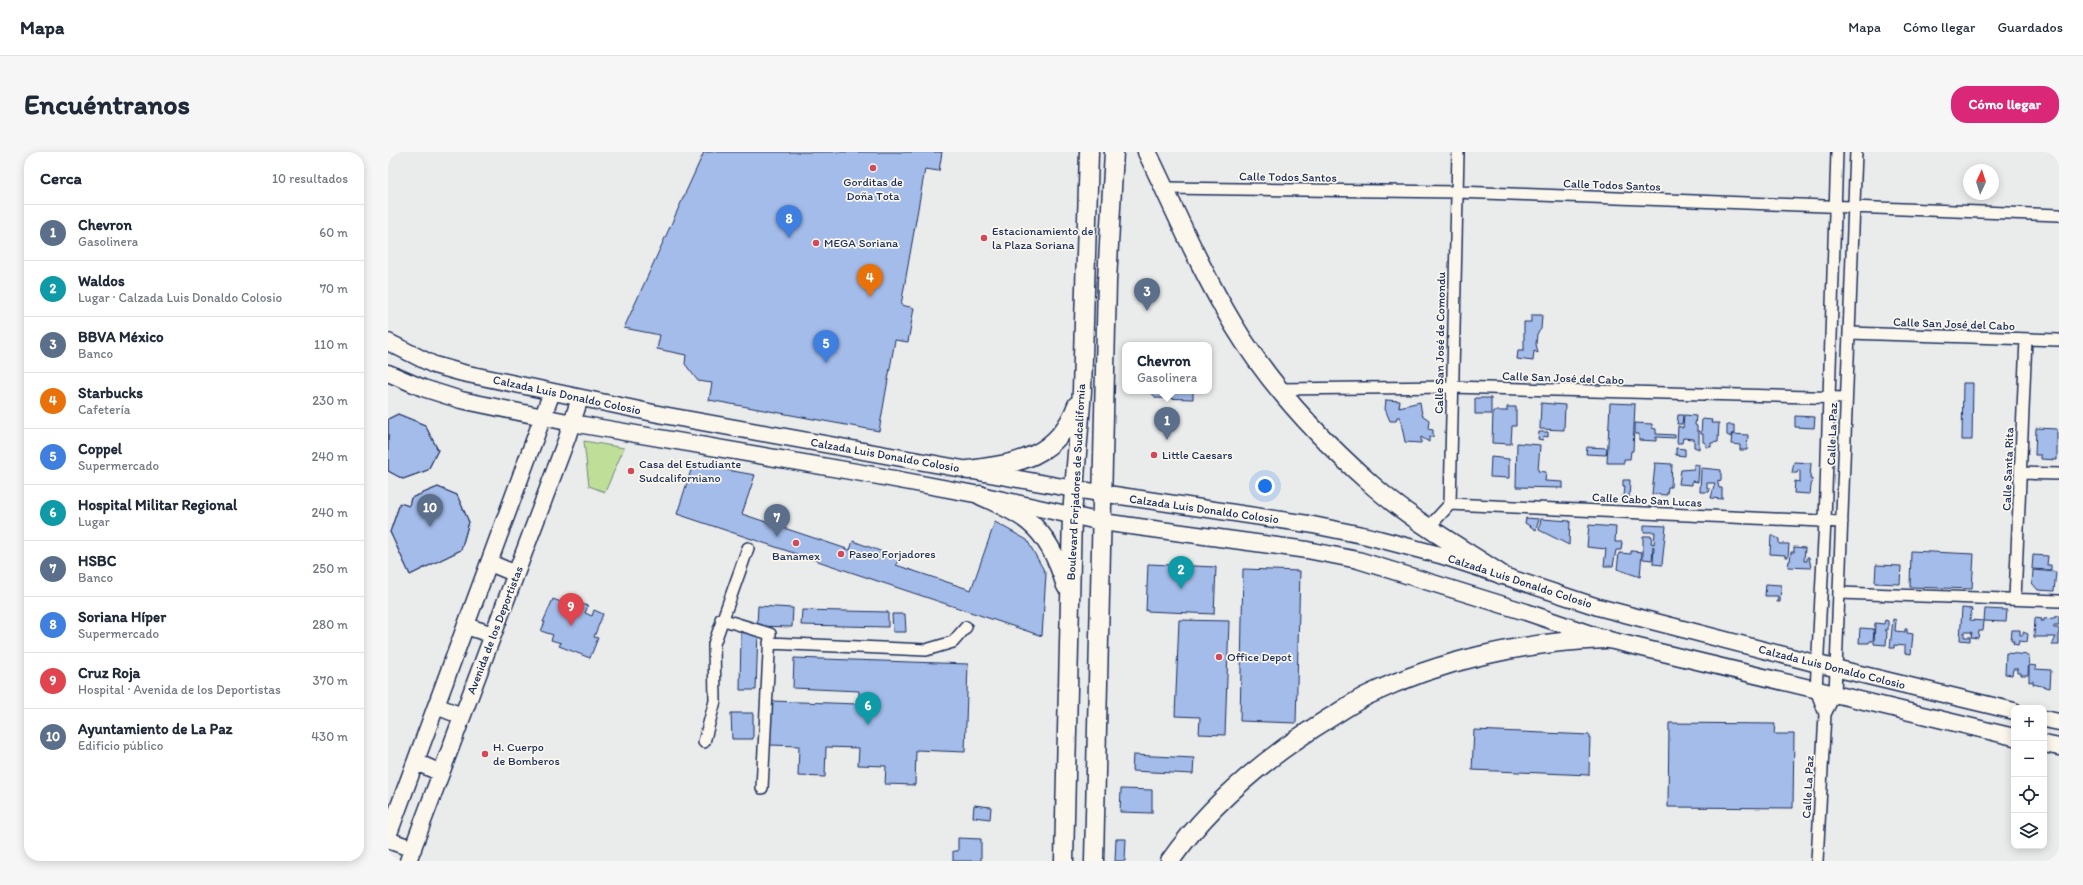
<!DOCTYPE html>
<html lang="es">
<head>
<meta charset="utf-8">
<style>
  :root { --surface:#fff; --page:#f6f6f7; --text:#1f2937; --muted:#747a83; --line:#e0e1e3; --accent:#db2777 }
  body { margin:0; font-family:Itim,sans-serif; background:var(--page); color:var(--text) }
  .controls { position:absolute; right:12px; bottom:12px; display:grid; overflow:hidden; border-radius:8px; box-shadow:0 2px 10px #0003 }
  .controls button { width:36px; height:36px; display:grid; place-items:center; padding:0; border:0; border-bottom:1px solid var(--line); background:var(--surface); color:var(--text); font:20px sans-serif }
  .compass { position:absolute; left:1575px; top:12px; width:36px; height:36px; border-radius:50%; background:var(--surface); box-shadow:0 2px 10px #0003; rotate:4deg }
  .you { position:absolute; left:877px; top:334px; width:14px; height:14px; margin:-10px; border:3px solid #fff; border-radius:50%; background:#1a73e8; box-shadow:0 0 0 6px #1a73e833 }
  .badge { display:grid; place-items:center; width:26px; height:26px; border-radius:50%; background:var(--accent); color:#fff; font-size:13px; font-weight:700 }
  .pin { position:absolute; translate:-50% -33px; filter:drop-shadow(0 1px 2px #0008) }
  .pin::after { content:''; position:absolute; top:21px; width:14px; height:12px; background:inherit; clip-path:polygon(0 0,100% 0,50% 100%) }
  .popup { position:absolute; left:734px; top:190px; width:90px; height:52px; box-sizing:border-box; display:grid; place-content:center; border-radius:8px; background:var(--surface); filter:drop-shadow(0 1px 3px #0005); font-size:13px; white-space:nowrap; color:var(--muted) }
  .popup b { font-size:15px; color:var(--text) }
  .popup::after { content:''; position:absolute; left:50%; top:100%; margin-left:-8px; border:8px solid transparent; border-top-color:var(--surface) }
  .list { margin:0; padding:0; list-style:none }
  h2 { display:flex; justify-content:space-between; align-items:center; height:52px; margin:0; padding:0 16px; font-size:17px }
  h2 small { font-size:13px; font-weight:400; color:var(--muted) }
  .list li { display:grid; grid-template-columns:26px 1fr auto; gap:12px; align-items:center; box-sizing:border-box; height:56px; padding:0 16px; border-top:1px solid var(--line) }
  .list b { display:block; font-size:15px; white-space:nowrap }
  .list p { margin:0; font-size:13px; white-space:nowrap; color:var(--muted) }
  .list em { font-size:13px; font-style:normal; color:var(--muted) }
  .icon { flex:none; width:22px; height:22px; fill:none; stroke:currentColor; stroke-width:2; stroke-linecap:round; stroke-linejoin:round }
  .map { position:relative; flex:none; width:1671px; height:709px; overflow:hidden; border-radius:16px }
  header { display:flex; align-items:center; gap:24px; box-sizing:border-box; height:56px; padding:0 20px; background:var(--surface); border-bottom:1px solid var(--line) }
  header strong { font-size:19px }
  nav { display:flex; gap:22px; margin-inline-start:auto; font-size:14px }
  .intro { display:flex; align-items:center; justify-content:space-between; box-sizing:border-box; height:96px; padding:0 24px }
  h1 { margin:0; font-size:28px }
  .button { padding:10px 18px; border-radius:16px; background:var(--accent); color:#fff; font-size:14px; font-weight:700 }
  main { display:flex; gap:24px; padding:0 24px }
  aside { flex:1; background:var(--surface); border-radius:16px; box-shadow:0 2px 10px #0003 }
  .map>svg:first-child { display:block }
  .green { fill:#bfdf98; stroke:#6d877b }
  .building { fill:#a4bce9; stroke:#1b2f5e }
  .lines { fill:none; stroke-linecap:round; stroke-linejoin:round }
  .street-casing { stroke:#1b2f5e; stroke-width:14 }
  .secondary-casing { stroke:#1b2f5e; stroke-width:19 }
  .primary-casing { stroke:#1b2f5e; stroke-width:21 }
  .street { stroke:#fbf7ec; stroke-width:11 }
  .secondary { stroke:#fbf7ec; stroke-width:16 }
  .primary { stroke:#fbf7ec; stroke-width:18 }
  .poi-dot { fill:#d1495b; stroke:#fbf7ec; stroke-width:1.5 }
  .labels { text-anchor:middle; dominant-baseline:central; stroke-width:3.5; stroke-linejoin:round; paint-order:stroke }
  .street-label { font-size:12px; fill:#1b2f5e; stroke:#fbf7ec }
  .poi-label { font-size:12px; fill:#1b2f5e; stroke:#fbf7ec; text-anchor:start }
</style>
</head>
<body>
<header>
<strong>Mapa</strong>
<nav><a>Mapa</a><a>Cómo llegar</a><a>Guardados</a></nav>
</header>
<div class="intro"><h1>Encuéntranos</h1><a class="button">Cómo llegar</a></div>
<main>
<aside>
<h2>Cerca<small>10 resultados</small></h2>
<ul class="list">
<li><span class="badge" style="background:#5c6f8a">1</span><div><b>Chevron</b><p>Gasolinera</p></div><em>60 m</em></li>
<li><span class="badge" style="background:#0f9aa8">2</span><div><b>Waldos</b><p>Lugar · Calzada Luis Donaldo Colosio</p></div><em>70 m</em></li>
<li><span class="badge" style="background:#5c6f8a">3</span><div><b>BBVA México</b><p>Banco</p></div><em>110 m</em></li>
<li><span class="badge" style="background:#e8710a">4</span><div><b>Starbucks</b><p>Cafetería</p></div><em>230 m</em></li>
<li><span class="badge" style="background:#3f7fe0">5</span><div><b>Coppel</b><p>Supermercado</p></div><em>240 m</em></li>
<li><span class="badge" style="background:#0f9aa8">6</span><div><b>Hospital Militar Regional</b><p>Lugar</p></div><em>240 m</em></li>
<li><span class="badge" style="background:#5c6f8a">7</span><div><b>HSBC</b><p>Banco</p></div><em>250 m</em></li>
<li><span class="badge" style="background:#3f7fe0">8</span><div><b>Soriana Híper</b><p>Supermercado</p></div><em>280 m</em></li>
<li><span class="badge" style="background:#e0444e">9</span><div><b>Cruz Roja</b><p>Hospital · Avenida de los Deportistas</p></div><em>370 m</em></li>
<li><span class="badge" style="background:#5c6f8a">10</span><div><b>Ayuntamiento de La Paz</b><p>Edificio público</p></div><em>430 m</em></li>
</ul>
</aside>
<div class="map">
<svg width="1671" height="709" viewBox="0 0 1671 709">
  <rect width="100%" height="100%" fill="#eaebeb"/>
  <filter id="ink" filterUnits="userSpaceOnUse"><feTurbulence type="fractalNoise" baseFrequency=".025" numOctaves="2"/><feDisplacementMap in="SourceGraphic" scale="8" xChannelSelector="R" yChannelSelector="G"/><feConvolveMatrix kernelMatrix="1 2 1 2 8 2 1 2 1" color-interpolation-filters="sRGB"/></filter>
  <g filter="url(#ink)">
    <!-- green -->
    <path class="green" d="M196,289L236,296L217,340L201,334Z"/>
    <!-- building -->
    <path class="building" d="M316,0H554L551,19L537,17L513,153L526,156L520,190L507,188L491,279L321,248L324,231L310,229L297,212L298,203L269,197L272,183L236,176Z
      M1143,163H1154L1153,177L1149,182L1148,192L1150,201L1146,199L1145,209L1129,207L1130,198H1136V170H1143Z
      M1575,231H1585L1584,288H1574Z
      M762,239H805V247L768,246Z
      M1087,246H1103V262H1087Z
      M998,248L1012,249L1011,255L1032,250L1034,263L1041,268L1040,277L1045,278V285H1041V290L1033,285V291L1017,290L1012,265H1009L1008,269H1002L997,257Z
      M1153,251L1177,253L1176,278L1152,277Z
      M1222,251L1247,252L1245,299H1243L1242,307H1236V311H1219Z
      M1119,255H1128V274H1124L1123,292L1104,291L1105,259H1119Z
      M10,262L37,273L50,298L40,318L15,327L0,319V267Z
      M10,262L37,273L50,298L40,318L15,327L0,319V267Z
      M1290,263H1295L1294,272H1289Z
      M1296,263L1308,264L1307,273L1309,274V279H1311V297L1306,295V287L1295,286L1294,291H1289L1290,274L1295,276Z
      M1407,264L1427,265L1426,276L1407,275Z
      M1314,267L1324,268L1323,271H1331L1330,290L1323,291V295H1318V291L1315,290V282H1313Z
      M1247,271L1264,272V276L1268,277V282L1287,283V286L1268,285V289L1251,288V282H1247Z
      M1339,273H1346V282H1343V285L1339,283Z
      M1648,276L1669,277V308L1653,307V303H1647Z
      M1151,280H1160V285L1156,284L1155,288L1150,287Z
      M1344,282L1360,283L1359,298H1352V293L1343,292Z
      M1129,291L1152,293L1150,319L1158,320L1157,329L1175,330V336L1128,335Z
      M1199,295L1219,296L1218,303L1198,302Z
      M1288,296L1297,297V304L1288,303Z
      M1103,305L1121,307V326L1102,325Z
      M1406,310L1423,311L1422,327H1424L1422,342L1406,341L1407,329L1412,330V318H1410L1409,321H1404Z
      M1266,311L1284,312L1283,335H1280L1279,343L1264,342L1267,313Z
      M305,312L367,323L354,362L462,398L465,389L511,406L508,413L583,438L607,370L639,388L658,422L654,484L289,362Z
      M1306,312L1311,313L1310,330L1304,329V333L1291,332L1293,318L1306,317Z
      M1313,316L1333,318V329L1330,328V332L1331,336H1334V347L1323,346L1327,331H1319V337H1322L1321,340H1312Z
      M1235,328H1242L1241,349H1234V344H1236L1237,334H1235Z
      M50,335L69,343L81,370L73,398L22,423L2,380L12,351L21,354L23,346Z
      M50,335L69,343L81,370L73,398L22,423L2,380L12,351L21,354L23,346Z
      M1138,366L1151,367L1148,378L1137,371Z
      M1153,367L1182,369L1181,393L1151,378Z
      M1201,373L1228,375L1227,390H1234L1233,398H1228L1225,414H1216L1218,397L1199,395Z
      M1256,373L1278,374L1274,413L1265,412L1266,395L1265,394L1264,408L1255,407V384H1264L1263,391L1266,392L1267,380H1256Z
      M1383,383L1391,387V392H1401L1400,405H1397V403L1382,402Z
      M1406,395L1417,396L1416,409H1419V405H1421L1423,416L1400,415L1401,409H1402L1403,400H1406Z
      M1243,399L1254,400L1252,425L1229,417L1231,401L1243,402Z
      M1523,399L1586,402L1584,437L1522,435Z
      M1645,403L1660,404L1659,413H1663V418L1644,417Z
      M760,412L828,415L826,462L758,459Z
      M1488,413L1513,414L1512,432L1487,431Z
      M855,417L912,419L908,571L852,569Z
      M1645,418L1668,420L1666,439L1650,438L1644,431Z
      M1378,432L1393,433L1392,450H1389L1390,444H1377Z
      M165,447L186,455L188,450L200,454L197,461L204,464L206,458L215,462L206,485L210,486L202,506L171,494L173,491L163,488L165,483L153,479L157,470H155Z
      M370,454L405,456L404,475L369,474Z
      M1574,456L1584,457L1582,468L1596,469L1595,479H1591L1590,486L1583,485L1584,480H1576V485H1582V489L1572,488Z
      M1597,457L1619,458L1618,470L1596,469Z
      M414,458L500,460V475L413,473Z
      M504,462H517L518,480H505Z
      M1669,464H1671V473H1666V476H1671V493H1664L1668,485H1646L1647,466L1654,467L1653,469H1656V467L1666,466Z
      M1505,467L1508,468L1507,479L1517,480V477H1519V481L1525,482L1523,502L1517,501V494L1506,493V496H1502Z
      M791,468L841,469L837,583L811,582L812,565L787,564Z
      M1497,468L1500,469V478H1497L1499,480L1498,493L1486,492L1487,471L1496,472Z
      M1472,476L1486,477L1485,489H1482L1481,491H1471Z
      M1624,478H1632V483H1635V480L1640,482L1639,490L1631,489L1630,493L1625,492L1626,489H1623Z
      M353,479H370L368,538H352Z
      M1618,501L1641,503L1640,523H1633V521H1630V517H1625L1624,523L1617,522Z
      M406,506L580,512L577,600L528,598L527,633L497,632L498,614L470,613L471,596L438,595L437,625L410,624L411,594L382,593L383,549L471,552V539L405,536Z
      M1641,513L1648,514L1647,517L1663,518L1662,536L1645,532V529L1641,530Z
      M343,561H365V587H344Z
      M1281,571L1387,572L1386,582H1406L1405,656L1280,655Z
      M1086,578L1202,583L1201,623L1084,618Z
      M745,603L806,606L805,622L744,619Z
      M733,637L764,638V661L732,660Z
      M586,653L603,655L602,667L585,665Z
      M570,686L593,687V709H565V699H570Z
      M728,687H738L737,709H727Z"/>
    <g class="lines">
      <!-- street casing -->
      <g class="street-casing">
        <path id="street" d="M776,36L1069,40L1671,63
          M1461,181L1671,188
          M891,237L1063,235L1458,246
          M1633,321L1671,322
          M1062,352L1454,370
          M1041,375L1062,352L1070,0
          M1452,441L1671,449
          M1627,447L1638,187
          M333,467L382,482L374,636
          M381,491L538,498L565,490L578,475
          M1437,562L1428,538L1437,369L1449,0
          M316,590L327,549L326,492L360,396
          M1429,709L1437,562L1447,542L1448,517L1468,0"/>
      </g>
      <!-- secondary casing -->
      <g class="secondary-casing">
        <path id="secondary" d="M0,190L46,213L75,221L275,263L686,337L920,372L979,384L1052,403L1210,455L1430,512L1626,559
          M0,221L35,236L73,248L184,271L474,321L592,343L714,370L919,398L970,408L1138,460L1217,487L1626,585
          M102,411L128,422
          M78,474L105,483
          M48,554L74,564
          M1656,567L1671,570
          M1656,592L1671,595
          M28,610L53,621
          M0,684L164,240
          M0,688L25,697
          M20,709L179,286L192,246"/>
      </g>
      <!-- primary casing -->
      <g class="primary-casing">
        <path id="primary" d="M759,0C787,58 812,117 845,172C881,232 931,286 983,332C1022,367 1070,394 1114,423
          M580,318C630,312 670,305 689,253
          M592,343C608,351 627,358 641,370C660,385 671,411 678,434
          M676,709L684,363L694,239L701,0
          M706,709L719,129L726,0
          M782,709C824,649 881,603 943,565C955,558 967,549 980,543C1053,508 1136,490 1217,487"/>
      </g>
      <!-- street -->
      <use href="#street" class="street"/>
      <!-- secondary -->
      <use href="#secondary" class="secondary"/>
      <!-- primary -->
      <use href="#primary" class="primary"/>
    </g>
  </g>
  <!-- markers -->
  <g class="poi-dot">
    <circle cx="485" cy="16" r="4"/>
    <circle cx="596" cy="86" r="4"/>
    <circle cx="428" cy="91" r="4"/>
    <circle cx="766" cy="303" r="4"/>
    <circle cx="243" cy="319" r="4"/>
    <circle cx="408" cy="391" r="4"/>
    <circle cx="453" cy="402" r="4"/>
    <circle cx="831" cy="505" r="4"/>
    <circle cx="97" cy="602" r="4"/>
  </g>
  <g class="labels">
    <!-- street labels -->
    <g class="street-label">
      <text transform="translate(900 25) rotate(1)">Calle Todos Santos</text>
      <text transform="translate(1224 33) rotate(2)">Calle Todos Santos</text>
      <text transform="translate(1566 172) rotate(2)">Calle San José del Cabo</text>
      <text transform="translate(1052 191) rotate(-89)">Calle San José de Comondu</text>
      <text transform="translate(1175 226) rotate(2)">Calle San José del Cabo</text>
      <text transform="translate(179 243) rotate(12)">Calzada Luis Donaldo Colosio</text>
      <text transform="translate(1444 282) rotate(-88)">Calle La Paz</text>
      <text transform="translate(497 303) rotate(10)">Calzada Luis Donaldo Colosio</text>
      <text transform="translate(1620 317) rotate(-88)">Calle Santa Rita</text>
      <text transform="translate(688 330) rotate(-87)">Boulevard Forjadores de Sudcalifornia</text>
      <text transform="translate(1259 348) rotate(3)">Calle Cabo San Lucas</text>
      <text transform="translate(816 357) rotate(8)">Calzada Luis Donaldo Colosio</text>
      <text transform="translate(1132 429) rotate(18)">Calzada Luis Donaldo Colosio</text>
      <text transform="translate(107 478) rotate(-69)">Avenida de los Deportistas</text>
      <text transform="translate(1444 515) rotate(14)">Calzada Luis Donaldo Colosio</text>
      <text transform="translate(1420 635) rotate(-87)">Calle La Paz</text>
    </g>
    <!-- poi labels -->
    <g class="poi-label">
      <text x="485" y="30" text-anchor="middle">Gorditas de<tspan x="485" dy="14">Doña Tota</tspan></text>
      <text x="604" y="79">Estacionamiento de<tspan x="604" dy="14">la Plaza Soriana</tspan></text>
      <text x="436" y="91">MEGA Soriana</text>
      <text x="774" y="303">Little Caesars</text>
      <text x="251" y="312">Casa del Estudiante<tspan x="251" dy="14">Sudcaliforniano</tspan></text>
      <text x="461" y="402">Paseo Forjadores</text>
      <text x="408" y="404" text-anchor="middle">Banamex</text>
      <text x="839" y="505">Office Depot</text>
      <text x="105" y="595">H. Cuerpo<tspan x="105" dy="14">de Bomberos</tspan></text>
    </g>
  </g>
</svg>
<div class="controls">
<button>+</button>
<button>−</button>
<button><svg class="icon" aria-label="locate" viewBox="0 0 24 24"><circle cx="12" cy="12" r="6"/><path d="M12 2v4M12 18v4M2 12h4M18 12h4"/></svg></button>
<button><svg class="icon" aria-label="layers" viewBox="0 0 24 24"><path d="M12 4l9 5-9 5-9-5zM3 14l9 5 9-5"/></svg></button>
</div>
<svg class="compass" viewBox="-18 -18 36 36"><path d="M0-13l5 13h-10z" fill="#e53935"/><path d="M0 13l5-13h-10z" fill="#747a83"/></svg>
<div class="you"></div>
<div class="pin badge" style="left:779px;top:288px;background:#5c6f8a">1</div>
<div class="popup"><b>Chevron</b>Gasolinera</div>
<div class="pin badge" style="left:793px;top:437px;background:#0f9aa8">2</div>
<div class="pin badge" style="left:759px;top:159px;background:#5c6f8a">3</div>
<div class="pin badge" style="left:482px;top:145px;background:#e8710a">4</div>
<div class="pin badge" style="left:438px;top:211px;background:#3f7fe0">5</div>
<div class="pin badge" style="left:480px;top:573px;background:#0f9aa8">6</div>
<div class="pin badge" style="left:389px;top:385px;background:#5c6f8a">7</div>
<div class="pin badge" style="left:401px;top:86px;background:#3f7fe0">8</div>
<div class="pin badge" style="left:183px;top:474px;background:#e0444e">9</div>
<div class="pin badge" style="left:42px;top:375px;background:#5c6f8a">10</div>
</div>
</main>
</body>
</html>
